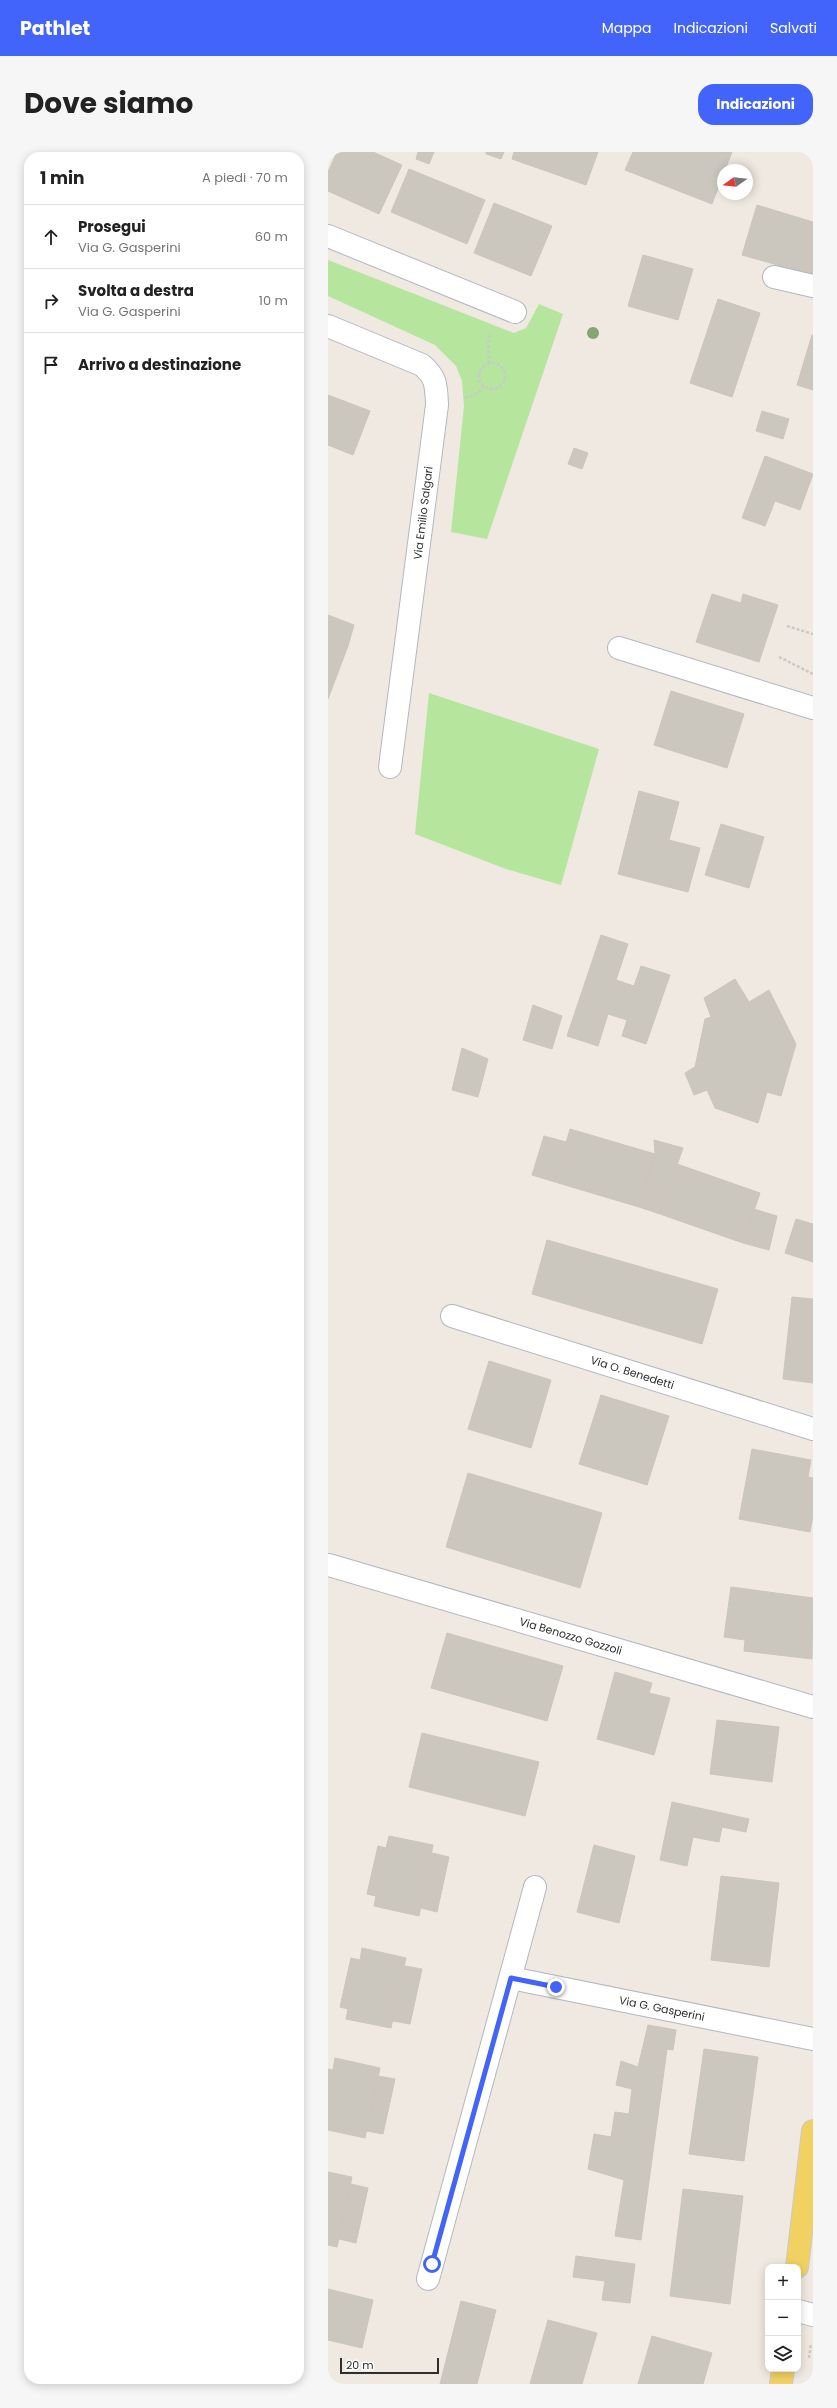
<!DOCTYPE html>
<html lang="it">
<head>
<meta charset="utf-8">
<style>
  :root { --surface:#fff; --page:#f6f6f6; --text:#222; --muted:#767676; --line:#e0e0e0; --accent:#4264fb }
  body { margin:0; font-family:Poppins,sans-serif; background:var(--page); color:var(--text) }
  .controls { position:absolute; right:12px; bottom:12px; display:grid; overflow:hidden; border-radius:8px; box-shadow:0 2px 10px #0003 }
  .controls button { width:36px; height:36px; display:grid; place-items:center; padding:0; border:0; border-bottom:1px solid var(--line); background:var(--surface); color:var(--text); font:20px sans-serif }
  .compass { position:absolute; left:389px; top:12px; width:36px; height:36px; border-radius:50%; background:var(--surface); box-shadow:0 2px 10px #0003; rotate:256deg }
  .scale { position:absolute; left:12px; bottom:10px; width:99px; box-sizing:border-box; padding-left:4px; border:2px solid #2e2e2e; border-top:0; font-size:11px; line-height:14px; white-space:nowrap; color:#2e2e2e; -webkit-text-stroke:3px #fff; paint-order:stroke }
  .stop { position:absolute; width:12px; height:12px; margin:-9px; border:3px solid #4264fb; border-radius:50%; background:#fff }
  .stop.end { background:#4264fb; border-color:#fff; box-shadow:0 1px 4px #0008 }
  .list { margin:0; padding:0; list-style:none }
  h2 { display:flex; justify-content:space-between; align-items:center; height:52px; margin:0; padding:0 16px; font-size:17px }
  h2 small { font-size:13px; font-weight:400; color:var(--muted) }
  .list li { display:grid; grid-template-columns:26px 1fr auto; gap:12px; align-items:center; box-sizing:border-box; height:64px; padding:0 16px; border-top:1px solid var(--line) }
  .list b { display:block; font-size:15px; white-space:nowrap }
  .list p { margin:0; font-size:13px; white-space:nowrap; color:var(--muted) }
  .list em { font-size:13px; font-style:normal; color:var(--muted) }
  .icon { flex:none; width:22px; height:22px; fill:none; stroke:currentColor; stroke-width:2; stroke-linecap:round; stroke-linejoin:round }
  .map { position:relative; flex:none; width:485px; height:2232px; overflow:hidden; border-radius:16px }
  header { display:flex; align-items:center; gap:24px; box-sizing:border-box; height:56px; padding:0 20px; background:var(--accent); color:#fff }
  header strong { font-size:19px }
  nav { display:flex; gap:22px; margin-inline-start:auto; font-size:14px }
  .intro { display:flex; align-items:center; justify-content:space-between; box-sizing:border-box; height:96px; padding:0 24px }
  h1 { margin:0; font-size:28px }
  .button { padding:10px 18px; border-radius:16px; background:var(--accent); color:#fff; font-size:14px; font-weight:700 }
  main { display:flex; gap:24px; padding:0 24px }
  aside { flex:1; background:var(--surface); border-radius:16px; box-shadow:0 2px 10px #0003 }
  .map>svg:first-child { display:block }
  .green { fill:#b6e59e }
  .building { fill:#cbc7bf; stroke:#cbc5ba }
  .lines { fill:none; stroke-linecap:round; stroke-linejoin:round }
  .minor-casing { stroke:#b4b7c1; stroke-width:24 }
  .major-casing { stroke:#c9c9c9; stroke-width:24 }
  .path { stroke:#c9c9c9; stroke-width:2.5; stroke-dasharray:3 2; stroke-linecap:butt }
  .minor { stroke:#fff; stroke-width:22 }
  .major { stroke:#f2d163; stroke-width:22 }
  .tree { fill:#84a574 }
  .route { stroke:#4264fb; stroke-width:5 }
  .labels { text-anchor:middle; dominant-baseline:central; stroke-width:3; stroke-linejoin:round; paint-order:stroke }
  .street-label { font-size:11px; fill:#2e2e2e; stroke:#fff }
</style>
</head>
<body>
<header>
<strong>Pathlet</strong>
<nav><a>Mappa</a><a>Indicazioni</a><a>Salvati</a></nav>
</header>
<div class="intro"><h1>Dove siamo</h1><a class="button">Indicazioni</a></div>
<main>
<aside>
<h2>1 min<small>A piedi · 70 m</small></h2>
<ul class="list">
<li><svg class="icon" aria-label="ahead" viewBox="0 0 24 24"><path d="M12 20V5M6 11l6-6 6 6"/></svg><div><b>Prosegui</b><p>Via G. Gasperini</p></div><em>60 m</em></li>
<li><svg class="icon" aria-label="right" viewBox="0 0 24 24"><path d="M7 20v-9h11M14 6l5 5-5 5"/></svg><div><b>Svolta a destra</b><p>Via G. Gasperini</p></div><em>10 m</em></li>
<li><svg class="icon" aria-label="arrive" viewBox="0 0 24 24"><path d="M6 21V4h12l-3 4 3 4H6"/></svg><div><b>Arrivo a destinazione</b></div></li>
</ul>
</aside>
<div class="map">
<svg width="485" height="2232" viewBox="0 0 485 2232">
  <rect width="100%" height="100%" fill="#efe9e1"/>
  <!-- green -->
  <path class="green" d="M0,108L186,181L198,176L211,152L235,162L159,387L123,380L136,254L134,229L128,214L107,193L0,144Z
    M101,541L271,597L233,733L178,717L87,682Z"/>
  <!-- building -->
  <path class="building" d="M9,0H45L74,13L51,62L0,39V20Z
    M90,0H106L101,12L88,7Z
    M158,0H176L173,7L158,2Z
    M186,0H270L258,33L184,7Z
    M305,0H404L384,52L297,18Z
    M81,17L157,48L139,92L63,60Z
    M166,51L224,74L203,124L146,101Z
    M429,53L485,70V123L414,103Z
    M315,103L365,117L350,168L300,154Z
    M390,147L432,161L404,245L362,231Z
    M484,183H485V238L469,233Z
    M0,243L42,259L25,303L0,293Z
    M434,259L461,267L455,287L428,279Z
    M246,296L260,301L254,317L240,312Z
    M437,304L485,322L472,358L447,349L437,374L414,366Z
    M384,442L413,451L415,442L450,453L431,510L368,490Z
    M0,463L26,473L20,494L0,487Z
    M0,487L20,494L0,547Z
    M343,539L416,562L399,616L326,593Z
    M311,639L351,650L341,688L372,696L360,740L290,722Z
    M393,672L436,685L421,736L377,723Z
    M273,783L300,792L288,828L306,834L313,814L342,823L318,892L294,884L299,868L280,862L270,894L239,884Z
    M407,827L421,850L441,838L468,892L453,944L439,940L430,971L387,956L379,938L366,943L357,921L367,915L377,867L383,865L376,846Z
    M205,853L234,864L224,897L195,888Z
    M134,896L160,907L150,945L124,938Z
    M242,977L327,1002L311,1055L227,1030Z
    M216,984L238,990L227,1030L204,1023Z
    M326,988L355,996L332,1062L311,1055L327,1002Z
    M349,1012L432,1041L415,1091L332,1062Z
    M426,1057L449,1064L441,1098L415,1091Z
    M468,1067L485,1072V1110L457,1101Z
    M219,1088L390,1137L374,1192L204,1142Z
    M464,1145L485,1147V1231L455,1227Z
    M161,1209L223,1228L203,1296L140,1277Z
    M273,1243L341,1264L319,1333L251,1312Z
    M424,1297L483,1308L480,1325L485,1326V1364L482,1380L411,1367Z
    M140,1321L274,1361L252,1436L118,1395Z
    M403,1435L485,1446L484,1507L416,1499L417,1488L396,1485Z
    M119,1481L235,1514L219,1569L103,1536Z
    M287,1520L324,1531L321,1541L342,1546L326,1603L269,1587Z
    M389,1568L451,1575L444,1630L382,1622Z
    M94,1581L211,1610L197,1664L81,1635Z
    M344,1650L421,1667L418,1680L394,1675L391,1690L365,1685L359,1714L332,1708Z
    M61,1684L105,1693L91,1764L46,1754L48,1744L39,1742L50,1694L58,1696Z
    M266,1693L307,1704L291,1771L249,1760Z
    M104,1701L121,1705L109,1760L93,1756Z
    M393,1724L451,1731L441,1815L383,1808Z
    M34,1796L78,1806L63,1876L18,1867L20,1857L12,1855L23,1806L32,1808Z
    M77,1814L94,1817L82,1872L65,1869Z
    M320,1873L348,1878L345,1898L339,1897L313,2088L287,2084L296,2028L260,2017L266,1982L283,1985L287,1960L301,1962L304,1937L288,1933L293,1909L310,1915Z
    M376,1897L430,1905L416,2009L361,2002Z
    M7,1906L52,1916L37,1986L0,1978V1917L5,1918Z
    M50,1924L67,1927L55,1982L39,1979Z
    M0,2020L24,2025L9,2095L0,2093Z
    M23,2032L40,2036L28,2091L11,2087Z
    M355,2037L415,2044L402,2152L342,2144Z
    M248,2104L307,2112L302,2151L274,2148L277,2129L245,2125Z
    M0,2137L45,2148L34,2196L0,2188Z
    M133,2149L168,2158L149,2232H112Z
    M220,2168L269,2181L254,2232H202Z
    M324,2184L384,2201L375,2232H310Z"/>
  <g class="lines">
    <!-- minor casing -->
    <g class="minor-casing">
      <g id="minor">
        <path d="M0,84L187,160"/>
        <path d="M446,125L485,134"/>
        <path d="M0,174L94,213C109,226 108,234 109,253L62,615"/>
        <path d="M291,496L485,556"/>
        <path id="s1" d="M124,1164L485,1277"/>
        <path id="s2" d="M1,1413L485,1555"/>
        <path id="s3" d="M183,1826L485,1887"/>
        <path d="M100,2127L207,1735"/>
        <path d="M470,2159L485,2163"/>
      </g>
    </g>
    <!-- major casing -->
    <g class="major-casing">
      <path id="major" d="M469,2115L485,1979
        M453,2232L455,2217"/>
    </g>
    <!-- path -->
    <path class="path" d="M151 224a13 13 0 1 1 26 0a13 13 0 1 1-26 0Z
      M161,211L160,190L163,180
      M137,246L151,240L155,234
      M459,474L485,482
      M451,505L485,522
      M481,2206L483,2191"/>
    <!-- minor -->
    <use href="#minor" class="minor"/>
    <!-- major -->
    <use href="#major" class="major"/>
  </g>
  <!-- trees -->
  <circle class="tree" cx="265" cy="181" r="6"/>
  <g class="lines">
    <!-- route -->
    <path class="route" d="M104,2112L183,1826L228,1835"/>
  </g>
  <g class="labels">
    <!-- street labels -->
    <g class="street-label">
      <text transform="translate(95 361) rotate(-83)">Via Emilio Salgari</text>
      <text stroke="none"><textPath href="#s1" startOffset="189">Via O. Benedetti</textPath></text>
      <text stroke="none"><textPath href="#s2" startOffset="252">Via Benozzo Gozzoli</textPath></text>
      <text stroke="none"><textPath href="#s3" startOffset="154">Via G. Gasperini</textPath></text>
    </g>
  </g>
</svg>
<div class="controls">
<button>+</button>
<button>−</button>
<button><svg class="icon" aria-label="layers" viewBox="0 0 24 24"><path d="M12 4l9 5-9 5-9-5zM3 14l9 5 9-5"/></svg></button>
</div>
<svg class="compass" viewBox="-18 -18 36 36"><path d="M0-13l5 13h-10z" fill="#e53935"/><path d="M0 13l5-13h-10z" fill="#767676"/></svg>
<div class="scale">20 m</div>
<div class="stop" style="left:104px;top:2112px"></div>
<div class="stop end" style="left:228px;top:1835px"></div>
</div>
</main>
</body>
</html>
